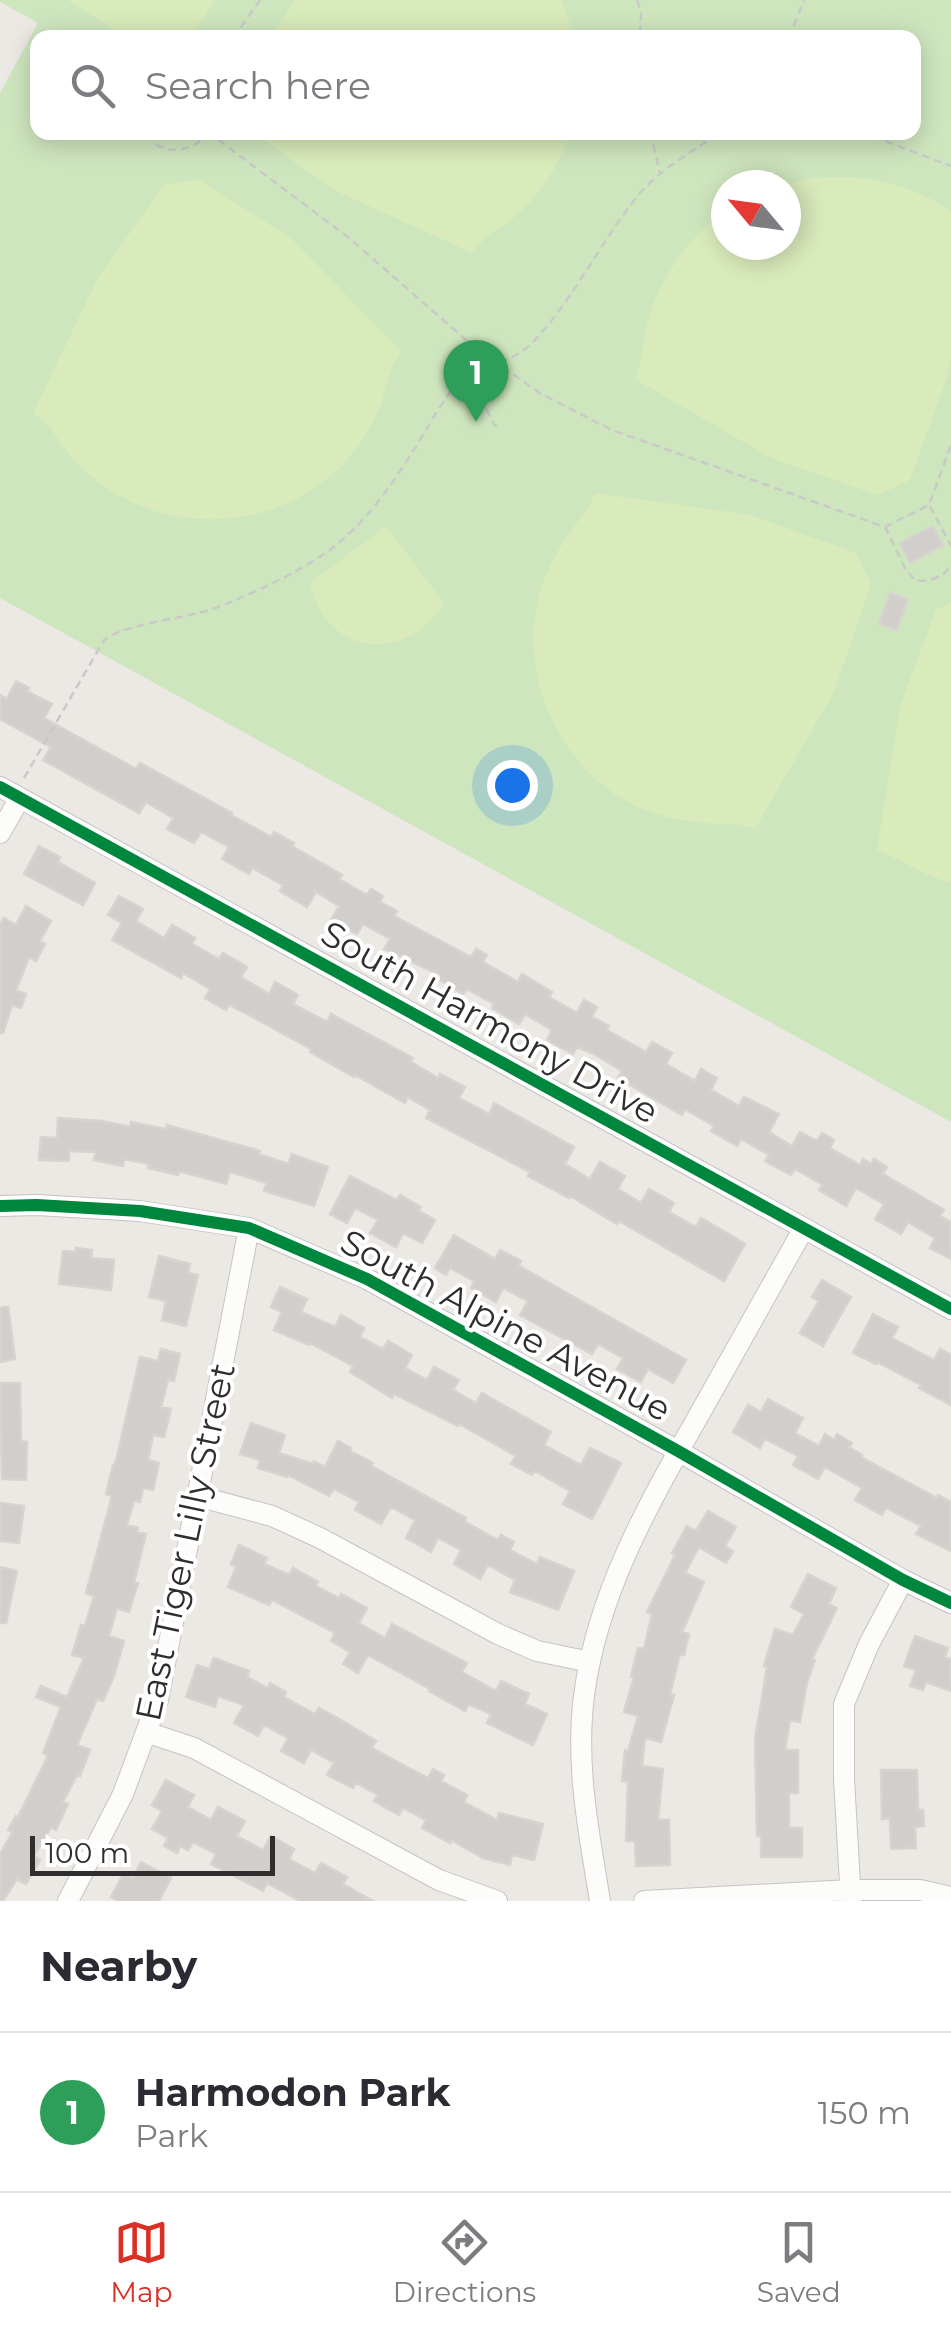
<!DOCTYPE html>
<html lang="en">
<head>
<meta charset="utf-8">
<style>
  :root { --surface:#fff; --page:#f7f7f7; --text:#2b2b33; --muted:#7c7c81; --line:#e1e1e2; --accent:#d93025 }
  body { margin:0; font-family:Montserrat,sans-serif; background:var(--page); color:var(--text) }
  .compass { position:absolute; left:711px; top:170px; width:90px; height:90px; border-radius:50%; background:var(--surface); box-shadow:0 5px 25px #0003; rotate:299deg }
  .scale { position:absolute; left:30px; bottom:25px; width:245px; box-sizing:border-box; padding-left:10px; border:5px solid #2e2e2e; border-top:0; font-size:28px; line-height:35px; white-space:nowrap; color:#2e2e2e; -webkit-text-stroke:8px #fff; paint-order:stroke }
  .you { position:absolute; left:512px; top:785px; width:35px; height:35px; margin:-25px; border:8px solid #fff; border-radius:50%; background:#1a73e8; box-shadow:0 0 0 15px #1a73e833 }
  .badge { display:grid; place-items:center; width:65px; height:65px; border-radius:50%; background:var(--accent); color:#fff; font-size:32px; font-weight:700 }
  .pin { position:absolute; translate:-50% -82px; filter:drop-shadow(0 2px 5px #0008) }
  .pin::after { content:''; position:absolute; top:52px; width:35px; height:30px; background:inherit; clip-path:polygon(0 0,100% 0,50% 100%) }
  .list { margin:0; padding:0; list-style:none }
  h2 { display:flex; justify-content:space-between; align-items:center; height:130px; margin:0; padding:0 40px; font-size:42px }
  h2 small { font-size:32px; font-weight:400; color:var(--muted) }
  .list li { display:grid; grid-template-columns:65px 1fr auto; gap:30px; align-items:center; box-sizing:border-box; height:160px; padding:0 40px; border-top:2px solid var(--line) }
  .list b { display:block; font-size:38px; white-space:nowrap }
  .list p { margin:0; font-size:32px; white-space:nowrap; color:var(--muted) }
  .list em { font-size:32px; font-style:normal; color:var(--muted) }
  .icon { flex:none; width:55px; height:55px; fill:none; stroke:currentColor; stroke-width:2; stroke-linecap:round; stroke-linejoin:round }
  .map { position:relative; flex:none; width:951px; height:1901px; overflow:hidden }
  .search { position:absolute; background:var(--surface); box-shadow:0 5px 25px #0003; left:30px; right:30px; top:30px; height:110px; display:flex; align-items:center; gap:25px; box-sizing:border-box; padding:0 35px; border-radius:20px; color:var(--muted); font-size:38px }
  .sheet { height:290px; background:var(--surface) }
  nav { display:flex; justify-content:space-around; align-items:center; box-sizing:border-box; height:140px; border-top:2px solid var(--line); background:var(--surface); font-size:28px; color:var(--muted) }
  nav a { display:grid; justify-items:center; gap:5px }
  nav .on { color:var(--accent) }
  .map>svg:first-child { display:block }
  .green { fill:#cee6be; fill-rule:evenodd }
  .pitch { fill:#d9eabb }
  .building { fill:#d1cecb; stroke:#d7d4d0; stroke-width:2.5 }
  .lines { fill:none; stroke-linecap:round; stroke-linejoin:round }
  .minor-casing { stroke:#c5c4c5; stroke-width:22 }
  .path { stroke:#c9c9c8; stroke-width:2.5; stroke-dasharray:8 5; stroke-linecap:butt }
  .minor { stroke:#fcfcfb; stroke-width:20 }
  .cycleway-casing { stroke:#fff; stroke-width:19 }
  .cycleway { stroke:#00873e; stroke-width:12 }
  .labels { text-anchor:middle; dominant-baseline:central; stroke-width:8; stroke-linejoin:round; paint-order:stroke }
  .street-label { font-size:35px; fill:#2e2e2e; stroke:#fff }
</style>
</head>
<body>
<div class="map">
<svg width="951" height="1901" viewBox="0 0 951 1901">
  <rect width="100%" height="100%" fill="#ece8e4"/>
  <!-- green -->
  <path class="green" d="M0,0H951V1122L0,598V93L38,23L0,2ZM38,38H914V132H38ZM726,185H786V245H726Z"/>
  <!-- pitch -->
  <path class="pitch" d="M68,0H216L189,37H125Z
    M295,0H561L575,37H271Z
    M254,133L570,132V133C559,166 540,195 513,218C496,232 485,234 472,253L334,190Z
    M838,177C880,177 916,188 951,211V357L948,375L910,480L878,495L771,458L635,379C643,361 642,344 647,325C659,280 686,238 726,212V245H786V185H783L813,178Z
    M199,179L293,240L401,352C387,371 388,388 379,409C374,420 368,432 361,442C304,527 181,543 101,484C89,475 77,464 67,452C53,435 54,426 33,413L99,276L164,185Z
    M595,493L750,515L856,553L871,584L834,692L755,829C737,822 735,825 718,824C692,822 667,819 643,809C557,774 510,664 545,578C552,561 560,546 571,531C580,517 589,509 595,493Z
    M386,526L444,603C406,665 325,656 310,583Z
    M951,603V883C924,876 903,860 877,850L900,706L936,610Z"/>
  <!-- building -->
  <path class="building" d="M933,526L943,545L910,563L900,543Z
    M890,593L908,599L897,630L879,623Z
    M16,681L29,688L27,691L52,704L44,718L136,769L140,763L232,813L231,815L271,837L274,832L294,843L292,846L342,875L339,879L367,895L371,889L383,896L380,902L397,911L394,916L471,957L476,949L487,955L483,962L518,982L522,974L552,992L549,997L577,1013L584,1000L597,1007L592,1017L609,1026L607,1030L646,1052L652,1042L672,1053L666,1064L695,1081L701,1069L717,1078L711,1090L739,1106L744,1097L779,1114L769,1132L792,1146L800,1132L817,1141L822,1133L834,1140L830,1148L860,1165L863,1159L871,1164L874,1159L887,1167L883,1174L944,1210L940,1216L951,1222V1259L930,1248L935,1238L908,1222L901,1234L875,1219L884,1204L856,1188L846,1206L819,1190L823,1185L795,1169L791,1175L765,1161L769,1155L741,1139L737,1146L711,1131L714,1126L685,1109L682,1115L618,1078L622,1071L594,1054L577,1047L573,1054L547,1040L552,1030L525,1014L519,1024L492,1008L494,1004L467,989L463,994L438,979L440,975L384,949L390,939L363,924L357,934L331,920L339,906L316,892L307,907L280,891L283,885L252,868L249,874L222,859L229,847L201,832L194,843L167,829L173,818L146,802L139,813L43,760L51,747L0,719V695L7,699Z
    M39,846L60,857L58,862L95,883L83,905L24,874Z
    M119,896L143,909L136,921L164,938L172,925L195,938L192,944L219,959L223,953L247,967L241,977L269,994L275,982L298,995L293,1004L327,1022L331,1014L413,1058L411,1062L438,1078L440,1074L465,1087L459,1098L489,1114L494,1103L574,1147L565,1164L590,1179L600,1162L625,1176L618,1189L641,1203L649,1189L674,1203L669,1212L696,1227L701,1218L729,1234L745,1244L724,1281L619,1221L617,1224L570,1196L569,1198L528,1176L530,1172L426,1118L430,1110L408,1097L405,1103L355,1075L354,1077L310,1052L311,1049L245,1013L229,1005L226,1010L205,998L210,989L183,973L181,978L112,940L122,923L108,915Z
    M26,906L51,921L40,941L45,944L36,961L29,957L16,990L26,994L21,1008L12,1005L3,1033H0V925L4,918L16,925Z
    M58,1118L102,1121L130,1127L131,1122L166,1129L167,1125L260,1151L259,1154L288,1164L292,1154L328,1167L314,1206L264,1191L267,1183L230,1172L226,1184L179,1171L178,1175L148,1168L149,1164L124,1159L123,1166L94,1160L96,1152L69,1151V1161L39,1160L41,1137L57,1138Z
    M350,1176L397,1200L400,1195L421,1207L419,1211L435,1220L422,1243L403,1233L396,1247L370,1233L378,1220L355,1208L347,1223L330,1214Z
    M454,1235L495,1259L500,1250L521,1261L519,1266L686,1360L673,1383L648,1369L641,1382L617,1369L623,1358L598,1344L592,1354L520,1315L528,1301L503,1288L496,1302L471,1288L474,1281L450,1268L446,1275L435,1268Z
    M76,1248L92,1250L91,1258L114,1260L111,1290L59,1284L63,1251L75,1252Z
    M159,1256L190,1264L188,1273L198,1275L186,1326L162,1320L166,1301L149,1297Z
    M822,1280L851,1297L823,1346L800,1333L819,1301L812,1297Z
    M280,1287L307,1299L301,1312L335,1327L341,1315L364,1328L360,1337L383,1349L388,1341L412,1355L405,1368L427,1380L434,1367L459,1380L453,1390L476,1403L482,1393L551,1432L544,1445L581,1465L590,1448L621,1463L592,1519L563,1504L570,1491L535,1471L532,1475L511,1464L516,1456L459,1424L458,1426L394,1394L392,1398L350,1372L353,1366L310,1343L309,1345L274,1330L282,1312L271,1307Z
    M8,1307L15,1359L0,1362V1308Z
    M873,1314L898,1327L892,1338L934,1360L940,1349L951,1355V1405L919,1388L921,1385L877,1362L876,1364L853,1353Z
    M161,1349L180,1354L174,1381L168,1380L161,1407L171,1409L164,1437L153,1435L148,1460L159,1463L153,1490L143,1488L140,1502L134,1501L127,1525L138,1528L137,1532L146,1534L134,1582L138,1583L129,1612L117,1608L109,1636L124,1641L114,1676L103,1701L97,1699L77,1745L90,1750L80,1776L77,1775L63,1802L68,1804L56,1830L51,1827L34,1856L40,1860L26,1884L17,1879L3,1901H0V1854L13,1832L8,1830L16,1816L18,1817L48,1756L43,1753L61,1707L36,1697L41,1686L67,1697L84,1658L72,1655L81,1625L85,1626L94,1596L86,1593L112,1496L106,1494L113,1465H115L140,1357L158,1361Z
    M0,1383H20L21,1441L27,1442L26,1480L2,1479Z
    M768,1399L803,1418L795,1433L819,1446L825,1434L834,1440L837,1434L852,1443L849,1447L862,1455L861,1457L937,1498L938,1495L951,1502V1551L916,1534L921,1526L886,1508L882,1515L855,1500L862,1488L825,1467L818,1479L793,1465L798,1456L765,1439L760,1448L733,1432L748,1405L761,1412Z
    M251,1423L285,1435L279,1453L313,1464L314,1461L325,1467L338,1441L351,1448L350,1451L373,1463L371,1466L466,1518L465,1522L498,1540L501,1535L514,1542L510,1550L537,1564L540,1557L574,1571L558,1610L510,1592L515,1580L488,1565L480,1579L454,1564L461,1550L438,1538L431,1552L406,1538L415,1520L391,1507L381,1524L355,1510L359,1502L334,1489L329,1496L288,1475L287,1477L258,1468L260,1460L240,1454Z
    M0,1503L24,1506L19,1543L0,1541Z
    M708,1511L736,1527L725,1546L733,1551L726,1563L699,1547L685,1573L704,1582L682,1632L689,1634L684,1655L680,1654L670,1694L674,1695L661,1742L645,1738L642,1766L663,1769L658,1820H669L670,1865L636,1866L635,1841H626L628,1782L622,1781L625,1750L628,1751L638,1716L624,1712L634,1677H631L638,1648L644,1649L652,1614L647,1612L675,1555L672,1553L687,1526L696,1531Z
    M239,1545L267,1558L264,1564L289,1575L293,1568L318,1582L316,1586L339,1598L341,1594L367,1608L359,1623L385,1638L392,1624L467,1663L462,1672L496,1691L501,1681L529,1694L525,1704L547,1714L533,1745L487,1723L491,1714L469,1704L465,1711L429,1691L430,1689L368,1655L358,1673L343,1664L350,1652L331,1641L335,1633L272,1600L269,1605L228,1587L236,1567L231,1564Z
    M0,1567L17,1571L6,1623H0Z
    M808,1574L836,1588L829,1604L837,1608L812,1659L815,1660L807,1682L800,1722L790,1720L785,1750H798V1793H789V1828H802V1857H761V1836H757L755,1739L767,1667L764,1666L775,1629L793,1635L804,1614L791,1607Z
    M915,1636L948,1648L945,1657L951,1659V1691L926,1682L923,1690L910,1686L916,1670L904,1666Z
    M214,1658L249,1671L247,1677L268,1688L270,1683L286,1692L284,1697L315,1714L319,1708L341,1720L376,1741L372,1748L407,1767L428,1778L433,1769L444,1775L441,1781L467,1795L464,1802L497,1820L499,1813L543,1824L534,1860L512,1855L510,1865L483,1858L451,1840L450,1843L422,1828L426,1820L403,1808L399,1815L374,1801L378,1795L356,1783L353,1788L327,1775L334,1763L311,1750L304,1763L281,1751L288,1738L264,1725L258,1736L234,1723L244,1705L218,1696L215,1707L186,1697L197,1665L209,1669Z
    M881,1770H917L918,1810H923L924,1826L915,1827L916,1848L891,1849L890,1818L882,1819Z
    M166,1780L194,1795L188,1807L211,1820L218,1807L245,1821L237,1836L263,1850L271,1836L294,1849L289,1859L315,1873L321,1863L347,1877L343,1884L373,1901H300L267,1883L263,1891L211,1864L216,1854L193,1842L188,1850L180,1846L177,1853L164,1846L168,1838L152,1829L162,1811L152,1805Z
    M141,1862L171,1878L159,1901H119L111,1897L124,1873L133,1878Z"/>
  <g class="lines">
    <!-- minor casing -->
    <g class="minor-casing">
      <path id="minor" d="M0,787L951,1309
        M0,833L20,798
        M0,1206L37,1205L140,1211L249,1228L367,1279L678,1451L903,1580L951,1603
        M197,1496L272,1516L320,1538L498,1634L537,1651L590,1662
        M146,1732L194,1748L439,1880L497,1901
        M68,1901L123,1794L158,1700L249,1228
        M600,1901C589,1833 575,1765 584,1696C597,1593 649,1503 699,1415C734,1353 769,1290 804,1228
        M644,1901L850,1890H920L951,1897
        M851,1901L844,1779V1704L869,1644L903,1580"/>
    </g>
    <!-- path -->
    <path class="path" d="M637,0L641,12L640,38
      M233,38L260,0
      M789,38L804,0
      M152,132L157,145C174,155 195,148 207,135
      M208,132L349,238L473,346L541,394L612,430L885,527L906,570L915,580C928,583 945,577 951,565
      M650,132L660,173
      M861,132L951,166
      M454,387L487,410L494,424L499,429
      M930,506L951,546
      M885,527L929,505L951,445
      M24,778L104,640C128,622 189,619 221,606C260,590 302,571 335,546C359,527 379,502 396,477C417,448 432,416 454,387C477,365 511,365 533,342C574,299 599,244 636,198C658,170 692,152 721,132"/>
    <!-- minor -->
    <use href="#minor" class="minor"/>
    <!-- cycleway casing -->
    <g class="cycleway-casing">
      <path id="cycleway" d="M0,787L951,1309
        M0,1206L37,1205L140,1211L249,1228L367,1279L678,1451L903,1580L951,1603"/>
    </g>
    <!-- cycleway -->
    <use href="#cycleway" class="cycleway"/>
  </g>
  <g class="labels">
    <!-- street labels -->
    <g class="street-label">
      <text transform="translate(490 1022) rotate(29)">South Harmony Drive</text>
      <text transform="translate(506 1325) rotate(28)">South Alpine Avenue</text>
      <text transform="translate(185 1542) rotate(-78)">East Tiger Lilly Street</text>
    </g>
  </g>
</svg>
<svg class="compass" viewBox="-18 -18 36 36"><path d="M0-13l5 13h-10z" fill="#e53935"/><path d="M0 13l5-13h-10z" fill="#7c7c81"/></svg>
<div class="scale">100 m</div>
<div class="you"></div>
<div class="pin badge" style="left:476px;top:422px;background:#2e9e5b">1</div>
<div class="search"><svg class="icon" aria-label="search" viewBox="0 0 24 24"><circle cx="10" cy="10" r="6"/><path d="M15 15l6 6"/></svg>Search here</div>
</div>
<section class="sheet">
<h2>Nearby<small></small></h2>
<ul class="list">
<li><span class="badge" style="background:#2e9e5b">1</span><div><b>Harmodon Park</b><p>Park</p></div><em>150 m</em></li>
</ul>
</section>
<nav>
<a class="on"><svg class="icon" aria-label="map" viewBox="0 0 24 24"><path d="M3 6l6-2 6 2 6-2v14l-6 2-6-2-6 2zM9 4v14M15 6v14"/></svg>Map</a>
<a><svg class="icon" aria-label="directions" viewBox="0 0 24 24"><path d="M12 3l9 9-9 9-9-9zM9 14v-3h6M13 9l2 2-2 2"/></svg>Directions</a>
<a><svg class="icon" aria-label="saved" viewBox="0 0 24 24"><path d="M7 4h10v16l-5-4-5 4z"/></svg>Saved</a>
</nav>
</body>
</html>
